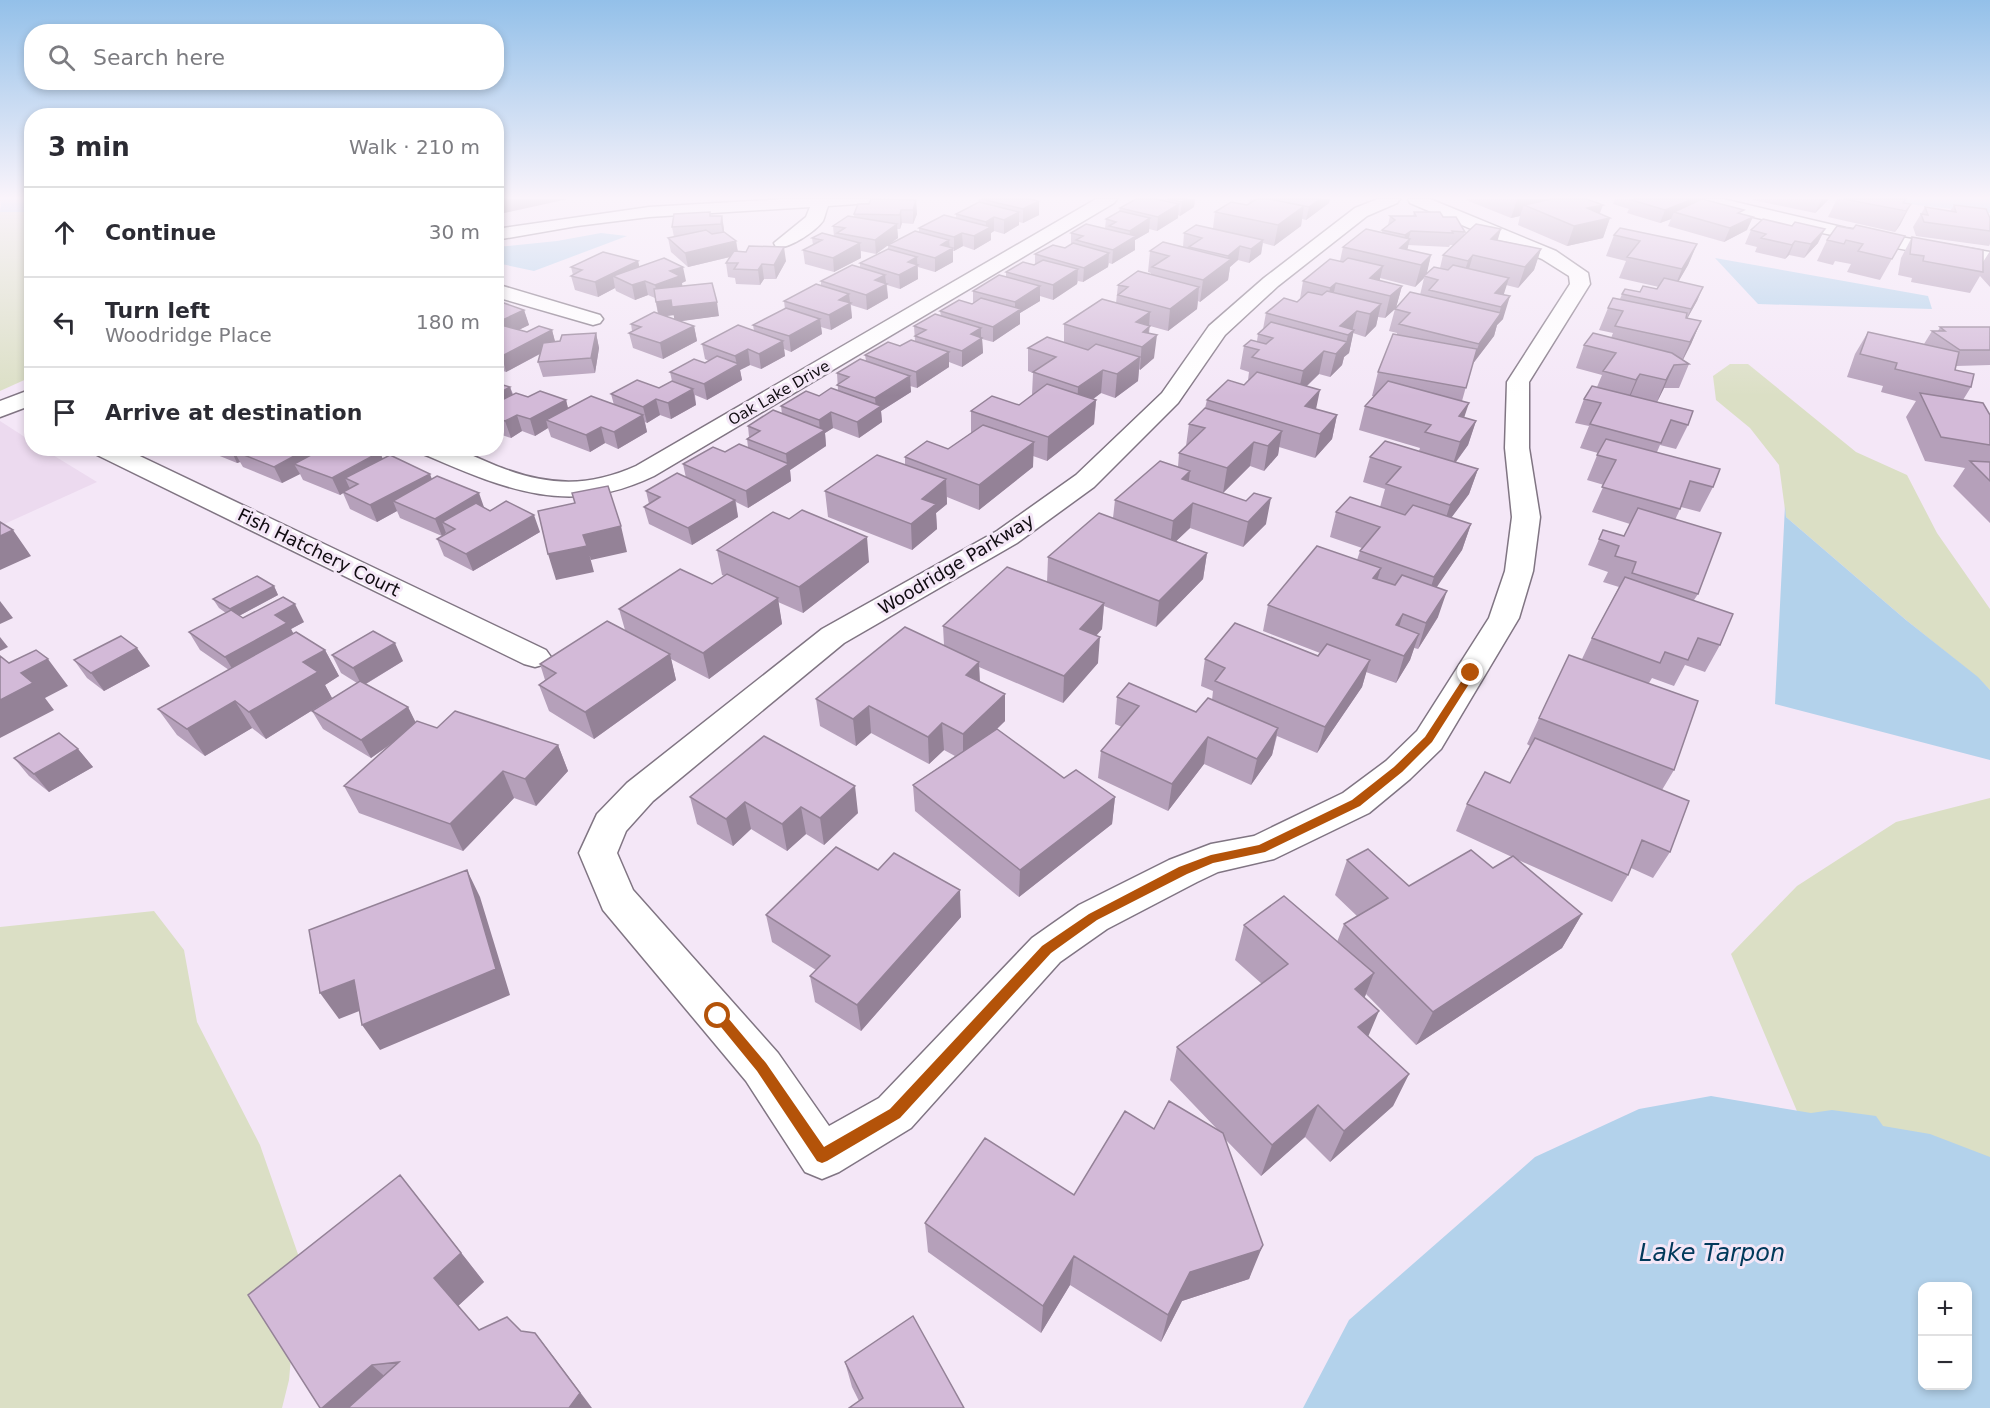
<!DOCTYPE html>
<html lang="en">
<head>
<meta charset="utf-8">
<style>
  :root { --surface:#fff; --page:#f2f2f3; --text:#2b2b33; --muted:#7c7c81; --line:#e1e1e2 }
  body { margin:0; font-family:"DejaVu Sans",sans-serif; background:var(--page); color:var(--text) }
  .controls { position:absolute; right:18px; bottom:18px; display:grid; overflow:hidden; border-radius:12px; box-shadow:0 3px 9px #0003 }
  .controls button { width:54px; height:54px; display:grid; place-items:center; padding:0; border:0; border-bottom:2px solid var(--line); background:var(--surface); color:var(--text); font:30px sans-serif }
  .stop { position:absolute; width:18px; height:18px; margin:-14px; border:4px solid #b45309; border-radius:50%; background:#fff }
  .stop.end { background:#b45309; border-color:#fff; box-shadow:0 2px 6px #0008 }
  .list { margin:0; padding:0; list-style:none }
  h2 { display:flex; justify-content:space-between; align-items:center; height:78px; margin:0; padding:0 24px; font-size:26px }
  h2 small { font-size:20px; font-weight:400; color:var(--muted) }
  .list li { display:grid; grid-template-columns:39px 1fr auto; gap:18px; align-items:center; box-sizing:border-box; height:90px; padding:0 24px; border-top:2px solid var(--line) }
  .list b { display:block; font-size:22px; white-space:nowrap }
  .list p { margin:0; font-size:20px; white-space:nowrap; color:var(--muted) }
  .list em { font-size:20px; font-style:normal; color:var(--muted) }
  .icon { flex:none; width:33px; height:33px; fill:none; stroke:currentColor; stroke-width:2; stroke-linecap:round; stroke-linejoin:round }
  .map { position:relative; flex:none; width:1990px; height:1408px; overflow:hidden }
  .search { position:absolute; background:var(--surface); box-shadow:0 3px 9px #0003; left:24px; top:24px; width:480px; height:66px; display:flex; align-items:center; gap:15px; box-sizing:border-box; padding:0 21px; border-radius:24px; color:var(--muted); font-size:22px }
  .panel { position:absolute; background:var(--surface); box-shadow:0 3px 9px #0003; left:24px; top:108px; width:480px; height:348px; border-radius:24px }
  .map>svg:first-child { display:block }
  .built { fill:#ecdaef }
  .green { fill:#dbdfc5 }
  .water { fill:#b3d2eb; fill-rule:evenodd }
  .lines { fill:none; stroke-linecap:round; stroke-linejoin:round }
  .minor-casing { stroke:#807583; stroke-width:3 }
  .minor { fill:#fff; fill-rule:evenodd }
  .wall { fill:#b5a0ba; fill-rule:evenodd }
  .shaded-wall { fill:#948297 }
  .building { fill:#d3bad8; stroke:#948297; stroke-width:1.5 }
  .route { fill:#b45309 }
  .labels { text-anchor:middle; dominant-baseline:central; stroke-width:6; stroke-linejoin:round; paint-order:stroke }
  .far-street-label { font-size:15px; fill:#0f0b10; stroke:#f4e7f7 }
  .street-label { font-size:18px; fill:#0f0b10; stroke:#f4e7f7 }
  .near-water-label { font-size:24px; font-style:italic; fill:#01395b; stroke:#f4e7f7 }
</style>
</head>
<body>
<div class="map">
<svg width="1990" height="1408" viewBox="0 0 1990 1408">
  <rect width="100%" height="100%" fill="#f4e7f7"/>
  <!-- built -->
  <path class="built" d="M0,421L31,441L32,448L43,449L97,482L0,526Z"/>
  <!-- green -->
  <path class="green" d="M0,212H32L31,377L0,391Z
    M1730,364H1748L1856,452L1907,475L1937,533L1990,609V690L1977,677L1906,620L1786,517L1779,465L1750,428L1716,400L1713,376Z
    M1990,798V1187L1799,1116L1731,954L1797,886L1896,822Z
    M154,911L184,950L197,1022L260,1145L300,1260L289,1380L282,1408H0V927Z"/>
  <!-- water -->
  <path class="water" d="M2,199H31V212H0Z
    M1885,199H1990V213L1916,205Z
    M601,233L627,236L534,271L497,263V247L557,241Z
    M1715,258L1928,296L1932,309L1758,304Z
    M1785,506L1786,517L1906,620L1978,677L1990,690V760L1775,704Z
    M1711,1096L1811,1113L1832,1110L1876,1116L1883,1126L1930,1134L1990,1157V1408H1303L1349,1320L1535,1157L1639,1109ZM1922,1286H1968V1386H1922Z"/>
  <g class="lines">
    <!-- minor casing -->
    <g class="minor-casing">
      <path id="minor" d="M786,199H874L871,203L828,206C826,211 825,216 823,221C816,231 788,250 776,247L774,243L806,217L810,207L649,217L577,226L496,240V229L649,207Z
        M1096,199H1117L1114,203L654,476C567,518 503,488 421,453L418,448C429,448 444,446 455,449C471,454 486,462 502,468C550,486 589,487 636,466Z
        M1378,199H1400L1397,203L1367,216L1278,286L1225,335L1178,403L1094,487L1017,543L844,643L653,801L626,831L617,853L633,890L778,1053L829,1126L879,1098L1032,938L1079,905L1169,860L1211,844L1254,836L1343,793L1386,761L1417,731L1489,618L1505,571L1512,517L1505,448L1507,382L1570,284L1569,276L1542,259L1410,203L1408,199H1430L1556,251L1588,273L1590,284L1529,382V448L1540,517L1533,571L1519,618L1441,749L1410,779L1369,813L1274,859L1218,872L1197,882L1107,929L1060,962L911,1128L839,1172L822,1179L805,1172L746,1081L603,910L579,853L597,814L627,783L822,629L997,531L1076,475L1162,393L1209,326L1264,278L1355,208Z
        M1696,199H1723L1846,228L1990,252V264C1892,249 1795,229 1699,203Z
        M496,284L600,315L603,319L600,323L593,325L496,297Z
        M32,389V405L0,417V401Z
        M90,448H123L546,650L551,657L546,664L535,667L524,664L93,453Z"/>
    </g>
    <!-- minor -->
    <use href="#minor" class="minor"/>
  </g>
  <!-- wall -->
  <path class="wall" d="M496,199L500,214L496,212Z
    M979,199H1035V200L1039,201V215L1023,223L1019,222V225L1004,234L994,231L991,233V240L974,250L963,246L954,251H953V262L935,272L918,267V279L900,289L887,285L888,298L867,310L851,305L852,318L831,330L821,327L822,334L791,352L784,349L785,356L761,369L750,365L740,370L742,380L707,400L695,395L696,405L671,419L660,415L647,423L645,422L647,432L618,449L605,443L590,452L551,437L548,428L535,436L522,431L511,438L496,433V383L510,387L513,394L528,397L566,400L568,409L614,405L611,394L659,388L672,381L670,372L705,363L709,361L705,359L702,344L754,331L753,325L785,309L784,301L821,286V281L860,268V263L888,249V245L876,254L861,251V258L834,272L805,264L803,250L813,245L812,238L834,237L833,226L854,217V214L869,204L916,200L917,214L913,224L902,223L900,229H897L898,238L890,243L919,232V228L956,218V214L979,202Z
    M1136,199H1195L1194,207L1180,216L1178,215V218L1157,231L1149,229V232L1135,240V250L1112,264L1109,263L1108,267L1083,282L1078,281L1077,284L1053,300L1040,296V301L1020,313V324L993,342L982,339L983,353L962,367L949,362V367L917,388L910,386L911,392L881,411L882,422L859,438L833,428L825,433L826,446L790,470L791,481L748,508L736,502L738,517L692,545L649,524L644,507L649,504L646,491L686,478L683,464L725,452L748,447L747,439L749,437L748,426L782,414L781,406L838,391L837,373L866,361L865,355L915,341L914,326L941,316L940,311L972,304L973,303V291L1006,277V272L1035,265V254L1065,248L1071,244V233L1105,228L1106,219L1119,211L1120,208Z
    M1250,199H1330L1329,203L1306,220L1302,219L1301,226L1274,246L1263,243L1261,254L1249,263L1238,260L1230,267L1228,280L1200,302L1198,301L1197,309L1168,331L1150,326L1149,333L1154,358L1140,370L1139,369L1138,381L1115,398L1101,393L1093,399L1096,400L1094,424L1047,461L1033,456V467L979,510L947,497V504L936,513L937,529L912,550L828,517L825,491L905,465V457L948,449L971,433V411L1019,405L1032,395L1033,373L1028,371V348L1064,342V324L1116,303L1118,285L1151,274V273L1148,272L1150,251L1183,247L1184,233L1213,228L1215,212L1247,205L1249,204Z
    M1467,199H1587L1600,214L1610,218L1603,238L1567,246L1518,225L1520,216L1511,218L1466,200Z
    M1615,199H1700L1742,214L1747,230L1724,242L1668,226L1671,219L1660,223L1627,213L1629,209L1613,204Z
    M1837,199H1906L1904,203L1911,204L1900,225L1895,232L1828,217Z
    M1753,200V199H1829L1815,213Z
    M1954,205L1990,218V244L1989,246L1916,236L1913,227L1925,207L1950,211Z
    M710,212L711,216H722L724,232L736,241L738,251L786,261L776,279H764L760,285L736,284L735,278L728,277L726,263L730,257L688,267L671,252L668,238L674,237L672,227Z
    M1414,212L1443,217L1465,232L1464,236L1498,240L1541,249L1534,270L1518,288L1506,285L1503,295V319L1497,325L1494,336L1472,365L1462,401L1464,418L1476,421L1468,445L1456,462L1478,469L1469,494L1451,518L1471,524L1462,550L1436,587L1438,617L1418,649L1414,648L1410,660L1396,683L1366,672L1362,687L1317,753L1277,736L1272,755L1251,785L1204,764L1168,811L1098,778L1101,751L1122,727L1115,724L1117,697L1196,712L1212,700L1213,691L1201,686L1205,659L1318,656L1320,653L1263,631L1268,605L1357,560L1360,551L1362,548L1330,537L1336,512L1380,507L1385,489L1363,482L1370,457L1419,451L1420,448L1359,430L1365,406L1374,396H1372L1378,372L1397,335V333L1389,331L1395,309L1385,318L1378,317L1376,326L1365,337L1353,333L1349,353L1344,357L1342,365L1330,377L1319,374L1307,386L1316,409L1337,415L1332,439L1315,458L1279,447L1278,455L1264,471L1250,466L1223,493L1266,524L1243,547L1190,528L1176,541L1207,553L1203,579L1156,627L1104,606L1102,629L1096,636L1098,663L1063,703L979,667L980,681L1005,721L997,729L1064,778L1115,797L1112,824L1019,897L915,811L913,785L955,756L944,750L929,764L871,733L856,746L820,726L816,699L944,645L943,626L1047,582L1048,557L1113,518L1115,500L1178,467L1179,453L1186,446L1189,424L1205,408L1207,400L1244,385L1248,380L1249,372L1240,369L1244,346L1257,341L1258,334L1263,329L1266,313L1297,302L1300,299L1303,281L1340,261L1343,247L1382,232V230L1388,225L1390,216H1413ZM1408,245L1449,247L1450,245H1454L1443,255L1440,268L1426,274L1431,255L1407,250ZM1380,278L1415,287L1424,278L1420,295L1396,307L1402,286L1380,281Z
    M1853,229L1905,236L1880,280L1847,272L1851,264L1835,261L1833,265L1817,261L1827,240Z
    M1751,230L1818,243L1804,258L1789,255L1785,259L1755,252L1757,247L1745,244Z
    M1614,235L1697,244L1688,265L1678,282L1703,287L1697,301L1687,319L1701,321L1691,344L1683,360L1689,364L1679,388H1664L1657,402L1688,425L1676,449L1660,445L1657,452L1713,487L1700,512L1681,507L1675,520L1698,594L1694,600L1720,645L1705,672L1685,665L1674,686L1652,678L1649,683L1674,770L1662,790L1670,852L1653,878L1631,868L1628,875L1612,902L1514,858L1582,914L1562,948L1416,1045L1366,994L1364,998L1368,1036L1409,1074L1393,1106L1330,1162L1305,1137L1261,1176L1224,1138L1251,1273L1249,1279L1182,1301L1161,1342L1070,1285L1041,1333L928,1252L925,1223L1074,1195L1154,1129H1217L1170,1080L1177,1047L1262,984L1235,960L1244,925L1337,942L1344,924L1357,916L1335,895L1347,860L1409,886L1493,868L1512,857L1456,831L1467,804L1510,783L1530,746L1527,744L1539,718L1582,659L1592,638L1619,587L1603,582L1608,572L1588,565L1603,530L1624,536L1630,524L1592,512L1604,485L1587,480L1598,453L1580,448L1589,426L1575,423L1584,399L1597,387L1602,375L1576,368L1584,345L1611,338L1613,333L1599,330L1608,308L1620,299L1622,294L1657,289L1659,287L1619,278L1626,261L1606,256Z
    M1912,237L1983,262L1990,251V287L1980,276L1970,293L1911,282L1912,278L1898,275L1901,258Z
    M638,261L639,267L686,281L682,283V286L719,316L680,321L694,326L697,341L663,359L633,348L629,333L632,331L631,324L658,314L655,298L648,295L635,300L616,291L615,288L598,297L575,290L571,276L573,275L571,267ZM674,315V319L665,316Z
    M496,304L524,310L529,325L518,330L527,332L552,330L555,342L596,333L599,348L595,373L543,377L538,362L540,354L506,372L496,368Z
    M1940,327H1990V365L1956,366L1955,370L1971,387L1963,400L1990,415V523L1953,486L1965,468L1925,461L1906,417L1916,401L1881,392L1883,386L1847,377L1855,354L1868,332L1924,344L1932,331H1938Z
    M200,448H369L382,459L432,479L490,511L540,532L473,571L444,556L437,539L446,534V533L442,536L400,518L397,511L377,522L350,509L343,493L340,495L303,480L300,474L282,483L243,467L240,462L237,463Z
    M717,550L869,562L803,613L778,602L782,624L709,679L671,659L676,680L594,739L549,711L539,685L545,680L540,664L625,630L619,609L712,584L724,576L722,575Z
    M274,586L278,595L239,616L243,618L304,622L291,629L293,634L325,650L339,676L325,685L332,698L266,739L252,728L205,756L177,735L158,709L229,670L200,650L189,632L226,613L219,608L213,599Z
    M332,655L403,661L366,684L408,707L415,722L437,728L558,745L568,771L536,806L514,798L463,851L359,813L344,786L394,742L371,758L323,729L312,711L357,683L341,673Z
    M74,660L150,666L104,691L87,678Z
    M78,749L93,767L49,792L29,776L14,758Z
    M690,797L858,813L824,845L806,834L787,851L751,829L733,846L697,824Z
    M766,915L961,917L861,1031L815,1002L810,976L816,970L772,942Z
    M424,1205L484,1282L458,1306L479,1330L521,1331L535,1333L556,1360L320,1408Z
    M845,1362L964,1408L859,1401L852,1387Z"/>
  <!-- shaded-wall -->
  <path class="shaded-wall" d="M507,199H568L500,214L496,201Z
    M1028,199H1035V203L1039,201V215L1023,223V209Z
    M1184,199H1195L1194,207L1180,216L1182,202Z
    M1320,199H1330L1329,203L1306,220L1309,207Z
    M1517,199H1559L1524,205L1520,216L1511,218Z
    M1693,199H1700L1696,208L1674,212L1671,219L1660,223L1665,210Z
    M1822,199H1829L1815,213Z
    M916,200L917,214L913,224V210Z
    M1179,204L1178,218L1157,231L1158,217Z
    M1911,204L1900,225L1895,232L1906,211Z
    M1603,205L1597,221L1610,218L1603,238L1567,246L1574,226L1587,208Z
    M1304,206L1301,226L1274,246L1278,225Z
    M901,210L902,223L900,229V215Z
    M1019,212V225L1004,234V220Z
    M722,216L724,229V238L721,224Z
    M994,217V231L991,233V240L974,250V236L986,229V222Z
    M1753,217L1747,230L1724,242L1730,228Z
    M1150,218L1149,232L1135,240V250L1112,264L1113,250L1129,240L1130,231Z
    M897,224L898,238L876,254L875,240Z
    M1501,229L1495,249L1491,239Z
    M1825,229L1818,243L1804,258L1811,244Z
    M1411,231L1408,240L1410,239L1405,259L1400,248L1402,246L1405,235Z
    M962,233L963,246L954,251V237Z
    M949,240L950,250L953,248V262L935,272V258L941,245Z
    M1263,240L1261,254L1249,263L1251,249Z
    M736,241L738,255L688,267L685,253Z
    M1795,241L1789,255L1785,259L1792,245Z
    M860,243L861,258L834,272L833,258Z
    M1697,244L1688,265L1673,291L1682,269Z
    M1240,246L1238,260L1230,267L1228,280L1200,302L1203,280L1227,262L1228,256Z
    M784,247L786,261L776,279L774,265Z
    M1541,249L1534,270L1518,288L1525,267Z
    M1109,253L1108,267L1083,282L1084,268Z
    M1431,255L1426,277L1424,276V278L1415,287L1421,265Z
    M1473,255L1467,276L1461,282L1468,261Z
    M917,257L918,279L900,289L899,275L908,262Z
    M638,261L641,275L613,276L615,288L598,297L595,282Z
    M762,264L764,279L760,285L758,270Z
    M1383,266L1378,287L1370,278Z
    M683,267L686,281L682,283L683,290L658,300L655,285L670,271Z
    M1078,269L1077,284L1053,300V285Z
    M885,275L888,298L867,310L866,295L875,280Z
    M1509,278L1502,300L1495,293Z
    M645,281L648,295L635,300L632,285Z
    M1336,283L1331,305L1326,309L1330,288Z
    M1040,286V301L1020,313V324L993,342V327L1015,313V302Z
    M1402,286L1396,308L1385,318L1390,296Z
    M1199,287L1197,309L1168,331L1170,309Z
    M1703,287L1697,301L1684,324L1691,309Z
    M849,294L852,318L831,330L829,315L839,300Z
    M1510,296L1503,319L1497,325L1494,336L1471,366L1479,344L1498,318L1501,307Z
    M671,300L674,315L659,317L656,302Z
    M717,302L719,316L675,322L672,307Z
    M1381,304L1376,326L1365,337L1370,314Z
    M524,310L529,325L496,341V323Z
    M1357,311L1352,332L1354,330L1349,353L1344,357L1342,365L1330,377L1336,354L1346,343L1348,335L1340,326Z
    M1150,312L1148,342L1157,335L1154,358L1140,370L1142,339L1134,345L1136,322Z
    M820,319L822,334L791,352L789,336Z
    M1701,321L1691,344L1680,365L1690,342Z
    M694,326L697,341L663,359L660,343Z
    M981,328V339L982,338L983,353L962,367V351L971,334Z
    M552,330L556,345L506,372L502,356Z
    M596,333L599,348L595,373L591,358Z
    M783,341L785,356L761,369L759,354Z
    M748,349L750,365L740,370L742,380L707,400L704,384L737,365L735,356Z
    M1324,351L1319,374L1298,394L1303,371Z
    M949,352V367L917,388L916,372Z
    M1140,357L1138,381L1115,398L1117,374Z
    M1674,365L1664,388L1656,404L1666,380Z
    M1103,370L1101,393L1077,411L1078,387Z
    M1640,374L1630,397L1626,404L1636,380Z
    M910,376L911,392L881,411L882,422L859,438L857,422L876,409L875,398Z
    M510,387L515,403L496,414V395Z
    M693,389L696,405L671,419L668,403Z
    M1320,390L1315,414L1305,406Z
    M656,399L660,415L647,423L643,407Z
    M566,400L570,416L546,420L548,428L535,436L530,419Z
    M1096,400L1094,424L1047,461L1048,437Z
    M1469,403L1461,427L1451,440L1459,416Z
    M831,412L833,428L825,433L826,446L790,470L791,481L748,508L746,491L787,465L786,454L820,432L819,420Z
    M517,415L522,431L511,438L505,421Z
    M643,415L647,432L618,449L614,432Z
    M1337,415L1332,439L1315,458L1320,434Z
    M1476,421L1468,445L1452,467L1460,442Z
    M601,427L605,443L590,452L586,435Z
    M1282,431L1278,455L1264,471L1268,446Z
    M1034,442L1033,467L979,510V485Z
    M1254,442L1250,466L1223,493L1227,468Z
    M230,448H267L234,451L240,462L237,463Z
    M309,448H344L294,464L300,474L282,483L274,467Z
    M380,452L387,469L345,478L350,489L340,495L332,478Z
    M1478,469L1469,494L1442,530L1450,505Z
    M1190,471L1187,496L1182,479Z
    M430,474L436,490L393,501L397,511L377,522L370,505Z
    M946,479L947,504L936,513L937,529L912,550L911,524L922,499Z
    M479,493L485,510L442,522L446,533L442,536L435,519Z
    M1271,498L1266,524L1243,547L1248,522Z
    M735,500L738,517L692,545L688,528Z
    M1193,503L1190,528L1170,547L1173,521Z
    M534,515L540,532L473,571L466,554Z
    M1471,524L1462,550L1426,603L1434,577Z
    M621,526L627,552L591,560L583,535Z
    M13,530L31,556L0,570V536Z
    M867,537L869,562L803,613L799,587Z
    M587,546L594,572L556,580L548,554Z
    M1207,553L1203,579L1156,627L1159,601Z
    M1381,568L1373,594V578Z
    M274,586L278,595L235,618L230,609Z
    M1447,591L1438,617L1418,649L1426,623Z
    M778,598L782,624L709,679L703,653Z
    M0,601L13,618L0,624Z
    M1104,603L1102,629L1078,655L1080,629Z
    M295,604L304,622L291,629L297,640L236,675L225,657L275,615Z
    M1403,614L1395,640L1388,651L1396,625Z
    M1419,634L1410,660L1396,683L1404,656Z
    M0,637L8,647L0,651Z
    M1100,637L1098,663L1063,703L1064,676Z
    M395,643L403,661L362,686L353,668Z
    M137,648L150,666L104,691L91,673Z
    M325,650L339,676L325,685L332,698L266,739L249,712L303,662Z
    M670,654L676,680L594,739L585,712Z
    M48,659L68,686L45,698L54,710L0,738V700L21,673Z
    M1370,660L1362,687L1317,753L1325,727Z
    M979,662L980,689L966,675Z
    M1005,694V721L963,761V734Z
    M235,701L252,728L205,756L187,729Z
    M869,706L871,733L856,746L853,719Z
    M408,707L417,725L371,758L361,740Z
    M942,723L944,750L929,764L928,737Z
    M1278,728L1272,755L1251,785L1257,759Z
    M1208,737L1204,764L1168,811L1172,784Z
    M558,745L568,771L536,806L525,779Z
    M78,749L93,767L49,792L34,774Z
    M503,771L514,798L463,851L450,824Z
    M855,786L858,813L824,845L820,818Z
    M1115,797L1112,824L1019,897L1020,870Z
    M745,802L751,829L733,846L726,819Z
    M801,807L806,834L787,851L782,824Z
    M467,870L480,897L510,995L380,1050L362,1025Z
    M960,890L961,917L861,1031L857,1005Z
    M1582,914L1562,948L1416,1045L1433,1012Z
    M1374,973L1361,1007L1355,989Z
    M354,980L372,1006L339,1019L320,993Z
    M1379,1011L1365,1044L1358,1027Z
    M1409,1074L1393,1106L1330,1162L1344,1131Z
    M1318,1105L1305,1137L1261,1176L1272,1145Z
    M400,1175L484,1282L458,1306L434,1278Z
    M1263,1245L1249,1279L1182,1301L1161,1342L1168,1315L1190,1272Z
    M1074,1256L1070,1285L1041,1333L1043,1306Z
    M535,1333L556,1360L592,1408H569Z
    M372,1365L401,1391L381,1408H322Z"/>
  <!-- building -->
  <path class="building" d="M496,199H507L496,201Z
    M871,199L916,200L913,210H901L900,215L854,214L858,204H869Z
    M981,199H1028L1039,201L1023,209Z
    M1136,199H1156L1179,204L1158,217L1120,208Z
    M1167,199H1188L1182,202Z
    M1257,199H1269L1304,206L1278,225L1215,212L1231,202L1247,205Z
    M1270,199H1320L1309,207Z
    M1552,199H1587L1603,205L1587,208L1610,218L1574,226L1524,205Z
    M1636,199H1693L1665,210L1632,200Z
    M1702,199L1744,210L1738,213L1753,217L1730,228L1674,212Z
    M1844,199H1906L1903,203L1911,204L1906,211Z
    M979,202L1019,212L1004,220L994,217L986,222L956,214Z
    M1954,205L1986,209L1990,218V231L1924,222L1921,214L1928,215L1925,207L1956,212Z
    M1120,211L1150,218L1130,231L1109,226L1116,222L1106,219Z
    M710,212V216H722L721,224L672,227L674,214Z
    M1414,212H1440L1443,217H1456L1465,232L1452,231L1453,233L1411,231L1405,235L1382,230L1395,220L1390,216H1416Z
    M944,215L991,227L974,236L962,233L954,237L919,228Z
    M848,216L897,224L875,240L837,233L845,228L833,226Z
    M1763,219L1792,226L1795,222L1825,229L1811,244L1795,241L1792,245L1761,238L1766,234L1751,230Z
    M1086,224L1136,236L1113,250L1076,240L1083,236L1071,233Z
    M1476,224L1501,229L1491,239L1541,249L1525,267L1473,255L1468,261L1443,255Z
    M1196,225L1263,240L1251,249L1240,246L1228,256L1189,247L1202,238L1184,233Z
    M1856,225L1905,236L1892,259L1858,251L1863,244L1846,240L1844,244L1827,240L1837,226L1853,229Z
    M1620,228L1697,244L1682,269L1627,257L1640,241L1614,235Z
    M1366,229L1410,239L1400,248L1431,255L1421,265L1343,247Z
    M706,230L712,234L724,232L736,241L685,253L668,238Z
    M915,231L949,240L941,245L953,248L935,258L888,245Z
    M822,233L860,243L833,258L803,250L822,240L812,238Z
    M1912,237L1983,250V272L1923,261L1924,256L1910,254Z
    M1163,242L1231,259L1203,280L1152,267L1169,256L1150,251Z
    M1073,243L1109,253L1084,268L1035,254L1053,245L1065,248Z
    M749,246L784,247L774,265L762,264L758,270L734,269L738,263H726L734,251L746,252Z
    M888,249L917,257L908,262L918,265L899,275L860,263Z
    M603,252L638,261L595,282L571,276L582,270L571,267Z
    M664,258L683,267L670,271L680,276L655,285L645,281L632,285L613,276Z
    M1348,258L1383,266L1370,278L1402,286L1390,296L1336,283L1330,288L1303,281L1330,259L1343,262Z
    M1043,260L1078,269L1053,285L1006,272L1023,262L1034,265Z
    M852,265L885,275L875,280L887,284L866,295L821,281Z
    M1453,265L1509,278L1495,293L1510,296L1501,307L1429,290L1438,280L1424,276L1434,267L1448,270Z
    M1138,271L1199,287L1170,309L1118,295L1128,287L1118,285Z
    M999,275L1040,286L1015,302L973,291Z
    M1664,278L1703,287L1691,309L1622,294L1625,289L1640,292L1643,286L1657,289Z
    M712,283L717,302L672,307L671,300L656,302L654,289Z
    M816,284L849,294L839,300L851,303L829,315L784,301Z
    M1327,291L1381,304L1370,314L1357,311L1340,326L1354,330L1348,335L1266,313L1284,298L1297,302L1308,292L1322,295Z
    M1410,292L1501,313L1479,344L1399,324L1410,313L1395,309Z
    M981,298L1021,309L993,327L940,311L959,300L972,304Z
    M1613,298L1687,313L1686,318L1701,321L1690,342L1615,326L1623,311L1608,308Z
    M1102,299L1150,312L1136,322L1150,326L1143,332L1157,335L1142,347L1064,324Z
    M501,302L524,310L496,323V304Z
    M786,308L820,319L789,336L753,325Z
    M654,312L694,326L660,343L629,333L641,327L631,324Z
    M935,314L981,328L971,334L982,338L962,351L915,336L926,330L914,326Z
    M1271,322L1347,342L1336,354L1324,351L1303,371L1252,357L1259,350L1244,346L1251,340L1266,344L1273,338L1258,334Z
    M501,325L527,332L539,326L552,330L502,356L496,354V327Z
    M738,325L783,341L759,354L748,349L735,356L702,344Z
    M1940,327H1990V350H1960L1932,331H1945Z
    M1868,332L1959,352L1955,370L1974,374L1971,387L1895,369L1897,363L1860,354Z
    M596,333L591,358L538,362L543,343L560,341L562,335Z
    M1593,333L1672,353L1689,364L1674,365L1666,380L1640,374L1636,380L1603,371L1616,353L1584,345Z
    M1393,334L1477,349L1466,388L1378,372Z
    M1047,337L1088,350L1096,344L1140,357L1117,374L1103,370L1078,387L1033,372L1056,357L1028,348Z
    M911,340L949,352L916,372L865,355L888,342L900,346Z
    M717,356L739,364L704,384L670,372L694,359L705,363Z
    M860,359L910,376L875,398L837,385L849,377L837,373Z
    M1257,372L1320,390L1305,406L1337,415L1320,434L1207,400L1228,380L1244,385Z
    M637,380L659,388L672,381L693,389L668,403L656,399L643,407L611,394Z
    M1388,381L1469,403L1459,416L1476,421L1460,442L1425,432L1431,425L1365,406Z
    M496,383L510,387L496,395Z
    M1047,384L1096,400L1048,437L971,411L992,396L1019,405Z
    M1592,386L1693,411L1688,425L1671,420L1661,443L1590,424L1601,403L1584,399Z
    M831,388L881,406L857,422L831,412L819,420L781,406L806,391L819,396Z
    M540,391L566,400L530,419L517,415L505,421L496,418V403L516,393L528,397Z
    M1920,393L1983,403L1990,415V445L1941,437Z
    M591,396L643,415L614,432L601,427L586,435L546,420Z
    M1205,408L1282,431L1268,446L1254,442L1227,468L1179,453L1205,428L1189,424Z
    M773,410L825,430L786,454L747,439L760,431L748,426Z
    M983,425L1034,442L979,485L905,457L927,441L948,449Z
    M1606,439L1720,469L1713,487L1690,481L1680,509L1602,487L1616,460L1597,455Z
    M1385,441L1478,469L1450,505L1386,484L1401,467L1370,457Z
    M739,444L789,464L746,491L683,464L713,447L725,452Z
    M239,448H309L274,467L234,451Z
    M324,448H369L380,452L332,478L294,464Z
    M390,455L430,474L370,505L343,492L358,484L345,478Z
    M877,455L946,479L922,499L936,504L911,524L825,491Z
    M1160,461L1190,471L1182,479L1246,501L1254,493L1271,498L1248,522L1193,503L1173,521L1115,500Z
    M1970,461L1990,462V481Z
    M677,473L735,500L688,528L644,507L660,497L646,491Z
    M437,476L479,493L435,519L393,501Z
    M608,486L621,526L583,535L587,546L548,554L538,511L575,503L572,493Z
    M1350,497L1405,515L1413,505L1471,524L1434,577L1360,551L1380,527L1336,512Z
    M506,501L534,515L466,554L437,539L455,529L442,522L476,503L490,511Z
    M1638,508L1721,533L1698,594L1632,573L1636,562L1615,556L1619,546L1599,539L1603,530L1624,536Z
    M802,510L867,537L799,587L717,550L773,512L789,519Z
    M1099,513L1207,553L1159,601L1048,557Z
    M0,522L13,530L0,536Z
    M1317,546L1381,568L1373,578L1395,585L1402,575L1447,591L1426,623L1403,614L1396,625L1419,634L1404,656L1268,605Z
    M1007,567L1104,603L1080,629L1100,637L1064,676L943,626Z
    M680,569L712,584L727,574L778,598L703,653L619,609Z
    M257,576L274,586L230,609L213,599Z
    M1625,577L1733,614L1720,645L1698,638L1688,660L1665,652L1660,663L1592,638Z
    M283,597L295,604L275,615L287,623L225,657L189,632L231,610L243,618Z
    M607,621L670,654L585,712L539,685L556,673L540,664Z
    M1235,623L1318,656L1327,644L1370,660L1325,727L1215,681L1225,668L1205,659Z
    M905,627L979,662L966,675L1005,694L963,734L942,723L928,737L869,706L853,719L816,699Z
    M373,631L395,643L353,668L332,655Z
    M296,632L325,650L303,662L318,672L249,712L235,701L187,729L158,709Z
    M121,636L137,648L91,673L74,660Z
    M36,650L48,659L21,673L33,683L0,700V656L9,663Z
    M1569,655L1698,701L1674,770L1539,718Z
    M360,681L408,707L361,740L312,711Z
    M1129,683L1196,712L1208,698L1278,728L1257,759L1208,737L1172,784L1101,751L1139,706L1117,697Z
    M455,711L558,745L525,779L503,771L450,824L344,786L417,721L437,728Z
    M997,729L1064,778L1076,770L1115,797L1020,870L913,785Z
    M59,733L78,749L34,774L14,758Z
    M764,736L855,786L820,818L801,807L782,824L745,802L726,819L690,797Z
    M1535,738L1689,801L1670,852L1642,840L1628,875L1467,804L1485,772L1510,783Z
    M836,847L878,870L894,853L960,890L857,1005L810,976L830,956L766,915Z
    M1368,849L1409,886L1471,850L1493,868L1513,856L1582,914L1433,1012L1344,924L1388,898L1347,860Z
    M467,870L496,969L362,1025L354,980L320,993L309,930Z
    M1284,896L1374,973L1355,989L1379,1011L1358,1027L1409,1074L1344,1131L1318,1105L1272,1145L1177,1047L1288,964L1244,925Z
    M1169,1101L1223,1133L1263,1245L1260,1250L1190,1272L1168,1315L1074,1256L1043,1306L925,1223L985,1138L1074,1195L1125,1111L1154,1129Z
    M400,1175L461,1253L434,1278L479,1330L507,1317L521,1331L535,1333L580,1393L569,1408H348L399,1362L372,1365L322,1408H320L248,1295Z
    M913,1316L964,1408H849L863,1398L845,1362Z"/>
  <!-- sky -->
  <linearGradient id="sky" x2="0" y2="1"><stop stop-color="#93c0e9"/><stop offset="0.5" stop-color="#faf4fb"/><stop offset="1" stop-color="#faf4fb" stop-opacity="0"/></linearGradient>
  <rect width="1990" height="396" fill="url(#sky)"/>
  <!-- route -->
  <path class="route" d="M1471,670L1476,673L1432,742L1402,772L1360,806L1265,852L1213,863L1187,874L1097,920L1051,953L900,1118L827,1161L822,1163L817,1161L757,1071L712,1016L718,1011L723,1012L766,1063L824,1147L890,1109L1042,946L1089,914L1179,867L1211,855L1259,845L1352,800L1394,767L1425,737L1468,671Z"/>
  <g class="labels">
    <!-- far-street labels -->
    <g class="far-street-label">
      <text transform="translate(779 393) rotate(-30)">Oak Lake Drive</text>
    </g>
    <!-- street labels -->
    <g class="street-label">
      <text transform="translate(319 552) rotate(26)">Fish Hatchery Court</text>
      <text transform="translate(956 564) rotate(-31)">Woodridge Parkway</text>
    </g>
    <!-- near-water labels -->
    <g class="near-water-label">
      <text x="1712" y="1253">Lake Tarpon</text>
    </g>
  </g>
</svg>
<div class="controls">
<button>+</button>
<button>−</button>
</div>
<div class="stop" style="left:718px;top:1016px"></div>
<div class="stop end" style="left:1471px;top:673px"></div>
<div class="search"><svg class="icon" aria-label="search" viewBox="0 0 24 24"><circle cx="10" cy="10" r="6"/><path d="M15 15l6 6"/></svg>Search here</div>
<section class="panel">
<h2>3 min<small>Walk · 210 m</small></h2>
<ul class="list">
<li><svg class="icon" aria-label="ahead" viewBox="0 0 24 24"><path d="M12 20V5M6 11l6-6 6 6"/></svg><div><b>Continue</b></div><em>30 m</em></li>
<li><svg class="icon" aria-label="left" viewBox="0 0 24 24"><path d="M17 20v-9H6M10 6l-5 5 5 5"/></svg><div><b>Turn left</b><p>Woodridge Place</p></div><em>180 m</em></li>
<li><svg class="icon" aria-label="arrive" viewBox="0 0 24 24"><path d="M6 21V4h12l-3 4 3 4H6"/></svg><div><b>Arrive at destination</b></div></li>
</ul>
</section>
</div>
</body>
</html>
